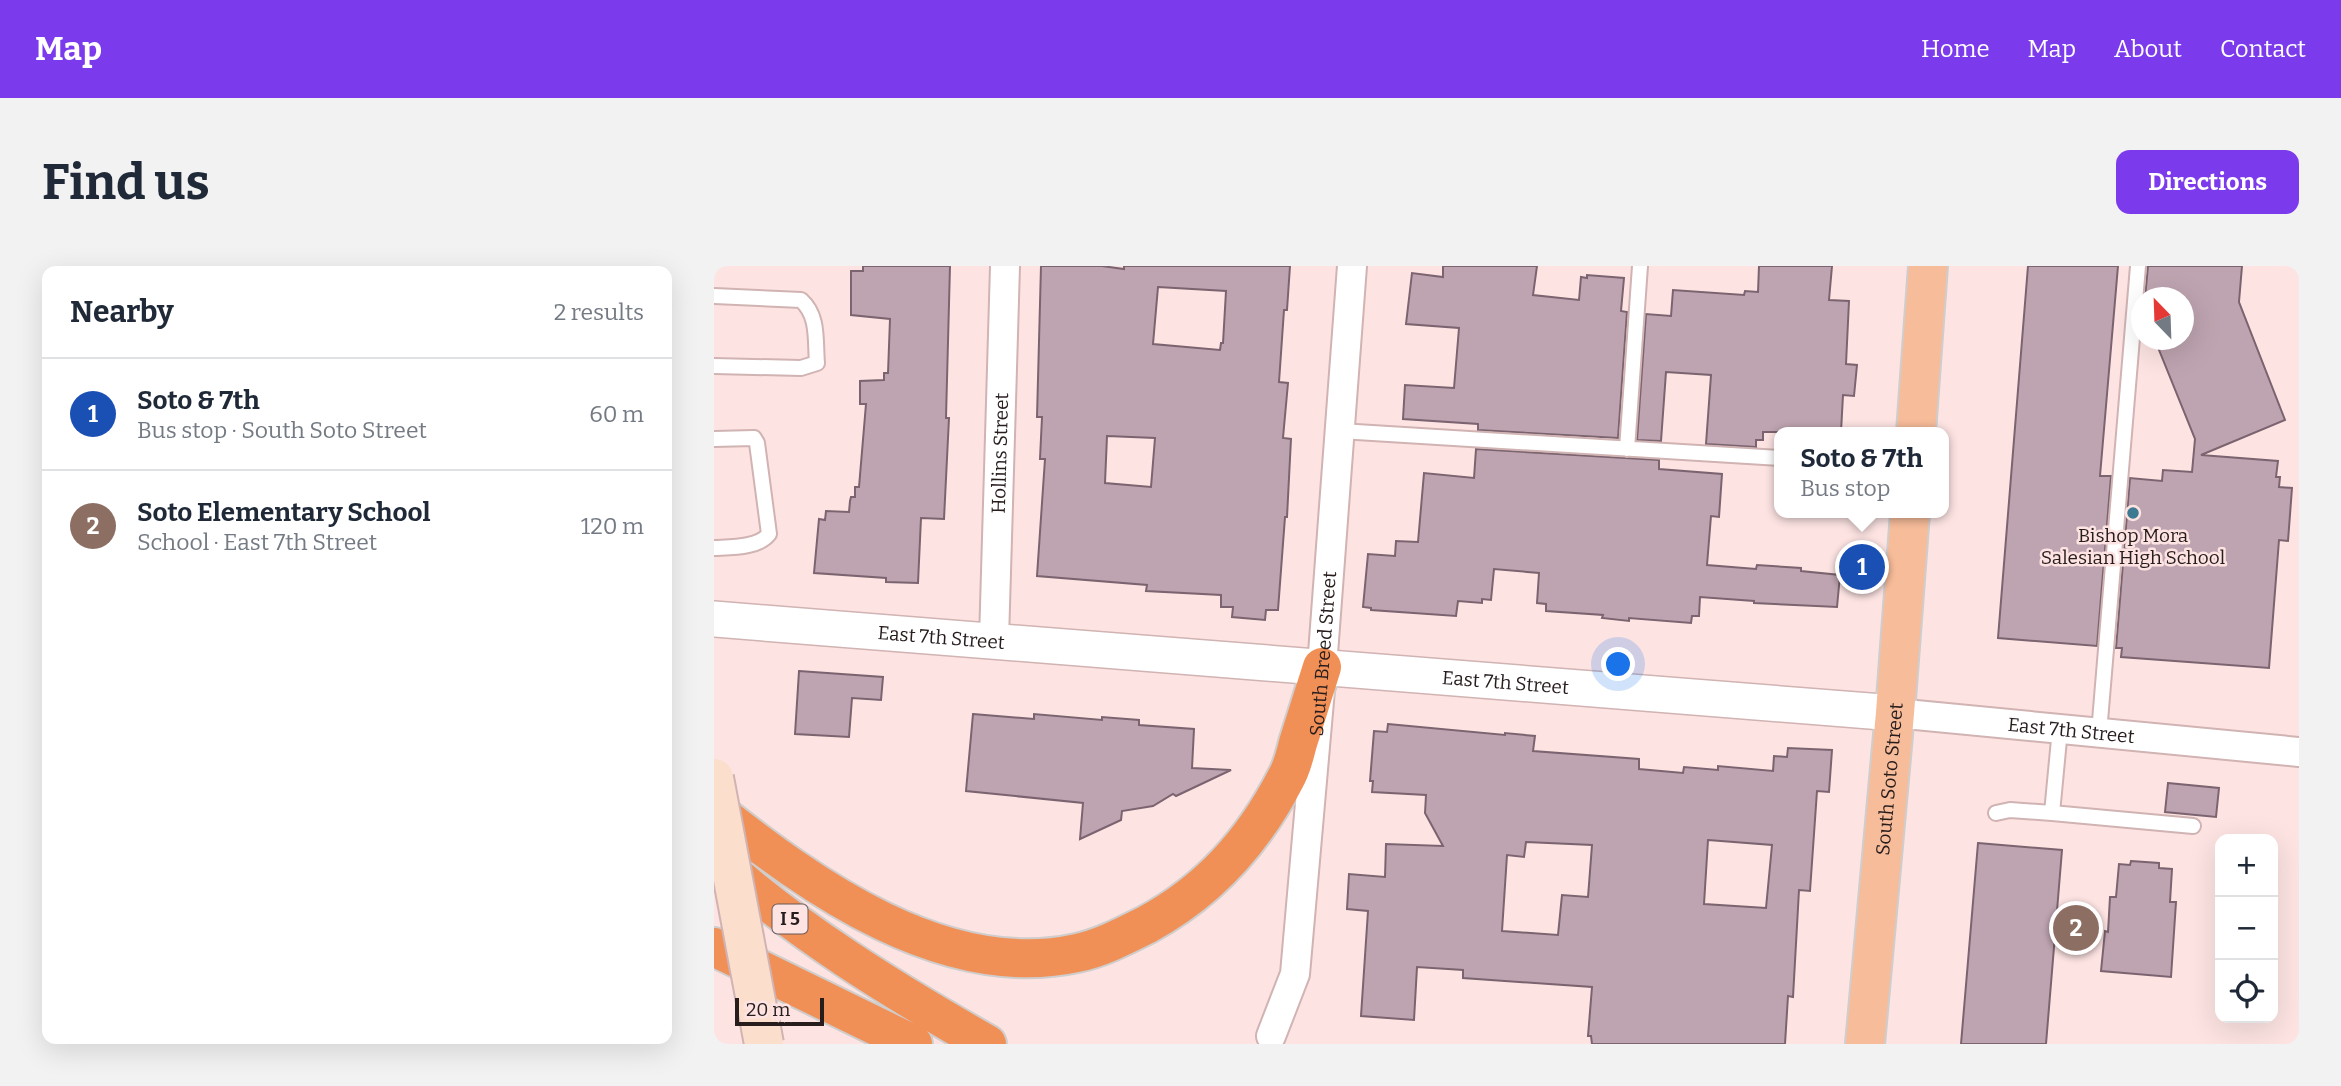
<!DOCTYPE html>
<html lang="en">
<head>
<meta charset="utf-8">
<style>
  :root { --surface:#fff; --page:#f2f2f3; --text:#1f2937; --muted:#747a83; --line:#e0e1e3; --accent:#7c3aed }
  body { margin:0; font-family:Bitter,serif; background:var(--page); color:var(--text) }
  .controls { position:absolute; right:21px; bottom:21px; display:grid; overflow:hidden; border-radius:14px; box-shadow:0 7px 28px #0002 }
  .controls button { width:63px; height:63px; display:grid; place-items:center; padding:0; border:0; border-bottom:2px solid var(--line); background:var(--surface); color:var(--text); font:35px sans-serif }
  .compass { position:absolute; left:1417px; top:21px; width:63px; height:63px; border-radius:50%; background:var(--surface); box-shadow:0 7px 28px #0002; rotate:337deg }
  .scale { position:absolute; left:21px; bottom:18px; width:89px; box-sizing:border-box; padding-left:7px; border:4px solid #281d1d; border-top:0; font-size:19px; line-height:24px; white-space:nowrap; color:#281d1d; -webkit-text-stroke:5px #fde4e3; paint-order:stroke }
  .you { position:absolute; left:905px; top:399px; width:24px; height:24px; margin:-18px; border:5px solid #fff; border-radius:50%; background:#1a73e8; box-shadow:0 0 0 10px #1a73e833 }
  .badge { display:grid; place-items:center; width:46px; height:46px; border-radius:50%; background:var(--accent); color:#fff; font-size:23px; font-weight:700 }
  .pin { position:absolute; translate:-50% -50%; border:4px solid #fff; box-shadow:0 2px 7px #0006 }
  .popup { position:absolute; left:1060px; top:161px; width:175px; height:91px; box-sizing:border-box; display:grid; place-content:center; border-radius:14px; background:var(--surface); filter:drop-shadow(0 2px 5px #0005); font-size:23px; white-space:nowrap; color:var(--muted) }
  .popup b { font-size:26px; color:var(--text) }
  .popup::after { content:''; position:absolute; left:50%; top:100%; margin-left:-14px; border:14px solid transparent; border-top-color:var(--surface) }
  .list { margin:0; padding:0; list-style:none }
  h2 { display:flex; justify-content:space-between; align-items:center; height:91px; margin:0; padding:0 28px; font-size:30px }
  h2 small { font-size:23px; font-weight:400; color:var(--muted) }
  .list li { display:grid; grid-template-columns:46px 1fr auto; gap:21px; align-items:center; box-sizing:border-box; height:112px; padding:0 28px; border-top:2px solid var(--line) }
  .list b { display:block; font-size:26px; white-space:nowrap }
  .list p { margin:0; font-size:23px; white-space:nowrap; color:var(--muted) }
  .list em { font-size:23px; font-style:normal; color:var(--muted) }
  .icon { flex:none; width:38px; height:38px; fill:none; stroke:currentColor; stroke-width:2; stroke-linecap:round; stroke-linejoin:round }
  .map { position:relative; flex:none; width:1585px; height:778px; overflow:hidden; border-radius:14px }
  header { display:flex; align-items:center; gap:42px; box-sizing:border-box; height:98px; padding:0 35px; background:var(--accent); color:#fff }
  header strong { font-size:33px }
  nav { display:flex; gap:38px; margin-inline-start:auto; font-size:24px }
  .intro { display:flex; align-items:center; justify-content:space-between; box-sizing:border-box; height:168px; padding:0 42px }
  h1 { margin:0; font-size:49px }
  .button { padding:18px 32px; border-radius:14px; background:var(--accent); color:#fff; font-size:24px; font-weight:700 }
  main { display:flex; gap:42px; padding:0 42px }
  aside { flex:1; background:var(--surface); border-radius:14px; box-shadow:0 7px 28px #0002 }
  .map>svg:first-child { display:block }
  .building { fill:#bea4b0; stroke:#7b646f; stroke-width:2; fill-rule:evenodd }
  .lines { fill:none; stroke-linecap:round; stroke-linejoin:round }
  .service-casing { stroke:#d0b3b2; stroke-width:18 }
  .minor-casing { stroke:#d0b3b2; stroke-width:32 }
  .tertiary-casing { stroke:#d0b3b2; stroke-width:38 }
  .primary-casing { stroke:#d0cdcd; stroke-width:42 }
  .motorway-casing { stroke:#d0cdcd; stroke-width:42 }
  .service { stroke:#fff; stroke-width:14 }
  .minor { stroke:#fff; stroke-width:28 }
  .tertiary { stroke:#fff; stroke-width:35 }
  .primary { stroke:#f7bc9a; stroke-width:38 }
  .motorway { stroke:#f19056; stroke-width:38 }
  .secondary-bridge-casing { stroke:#d0b3b2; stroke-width:42; stroke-linecap:butt }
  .secondary-bridge { stroke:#fbdecc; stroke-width:38 }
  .poi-dot { fill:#3d7a91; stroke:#fde4e3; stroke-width:2.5 }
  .labels { text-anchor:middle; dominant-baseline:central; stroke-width:5; stroke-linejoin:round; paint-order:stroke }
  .shield { fill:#fde4e3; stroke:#685958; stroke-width:2 }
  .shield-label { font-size:18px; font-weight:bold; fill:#281d1d }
  .street-label { font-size:19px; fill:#281d1d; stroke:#fde4e3 }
  .poi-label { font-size:19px; fill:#281d1d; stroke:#fde4e3 }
</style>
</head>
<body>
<header>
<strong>Map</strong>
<nav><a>Home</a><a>Map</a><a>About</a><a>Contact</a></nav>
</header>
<div class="intro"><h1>Find us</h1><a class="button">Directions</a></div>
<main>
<aside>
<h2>Nearby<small>2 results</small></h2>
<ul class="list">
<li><span class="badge" style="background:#1a4fb4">1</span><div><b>Soto &amp; 7th</b><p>Bus stop · South Soto Street</p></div><em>60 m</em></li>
<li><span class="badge" style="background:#8d6e63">2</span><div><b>Soto Elementary School</b><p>School · East 7th Street</p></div><em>120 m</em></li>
</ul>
</aside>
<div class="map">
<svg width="1585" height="778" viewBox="0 0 1585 778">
  <rect width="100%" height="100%" fill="#fde4e3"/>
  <!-- building -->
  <path class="building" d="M149,0H236L232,152H235L230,253L207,252L204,317L172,316V312L100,307L105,253L111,254L112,245L135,246L136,235L137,231H141V221H145L152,138H146V115L170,114V107H174L176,53L137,49V5H149Z
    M327,0H388L410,3V0H576L573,44H570L565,116L574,117L569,172L577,173L573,251H571L564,344H552L551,354L518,351L519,341H507V329L432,325L433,319L323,310L331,193H326L328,151H323ZM444,21L512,25L509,77H507L506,84L439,78ZM393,170L441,172L437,221L391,217Z
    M729,0H823L819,29L865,34L867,11L873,12V9L910,12L907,45L913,46L904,172L764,164V158L689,153L691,119L740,122L745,62L692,58L698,7L729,11Z
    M1045,0H1118L1115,34L1135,35L1132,98L1143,99L1140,130L1129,129L1127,166H1049V174H1042V181L992,178L997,109L952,106L947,175L923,174L932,48L957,50L959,24L1030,29L1031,25L1044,26Z
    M1314,0H1404L1386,210H1397L1383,380L1284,372Z
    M1434,0H1528L1525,36L1571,154L1487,189L1564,195L1562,211H1566L1565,221L1578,222L1574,275L1565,274L1555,402L1407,391L1408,382H1402L1416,212L1448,215L1449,204L1478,206L1481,173L1441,74H1469V32H1431Z
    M762,183L945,194V203L1008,208L1005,251L997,250L993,299L1042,303L1043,299L1087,302V305L1126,309L1123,341L1040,337V335L986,331L985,350H978L977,357L915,352V355L888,352L889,349L832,345V338L823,337L825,307L780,303L777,334L768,333V337L744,335L742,350L657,344V342L649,341L654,288L681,290L682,275L704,276L710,207L760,212Z
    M85,405L169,411L167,434L138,432L135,471L81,468Z
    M259,448L320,453V448L388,454V451L425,454V459L480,463L478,502L517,504L462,530L459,528L439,540L408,545L407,554L366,573L369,537L252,525Z
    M674,458L791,469V467L821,470L819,485L925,493V503L969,507L970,501L1004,504V500L1059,505L1060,490L1073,491L1074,482L1118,484L1115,526L1103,525L1096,625L1085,624L1079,731L1074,730L1071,778H878L877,770H874L878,721L749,712V704L703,701L700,754L647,750L654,645L633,643L635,608L671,611L672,578L729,580L711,547L712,529L658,526L659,515H656L660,465L673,466ZM994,574L1058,579L1052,642L990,638ZM812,576L878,579L874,631L848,629L844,669L788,665L793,589L810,591Z
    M1454,517L1505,522L1502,551L1451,546Z
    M1264,577L1348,584L1332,778H1247Z
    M1417,595L1445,597V602L1458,603L1456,636H1462L1457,711L1387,705L1391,665L1394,666L1396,631H1402L1405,598L1416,599Z"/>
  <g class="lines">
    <!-- service casing -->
    <g class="service-casing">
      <path id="service" d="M0,30L87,34C105,50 101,74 103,97L87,102L0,100
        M626,165L1066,192
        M0,173L40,172L43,177L55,268C44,282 17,281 0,282
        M913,183L926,0
        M1346,463L1338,547L1479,560
        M1385,467L1424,0
        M1282,547L1296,544L1338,547"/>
    </g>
    <!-- minor casing -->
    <g class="minor-casing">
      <g id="minor">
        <path id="s1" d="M280,374L291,0"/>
        <path id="s2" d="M1181,447L1585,486"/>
        <path id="s3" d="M557,770L581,708L608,401L638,0"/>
      </g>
    </g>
    <!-- tertiary casing -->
    <g class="tertiary-casing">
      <g id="tertiary">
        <path id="s4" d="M0,353L1181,447"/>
      </g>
    </g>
    <!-- primary casing -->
    <g class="primary-casing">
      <g id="primary">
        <path d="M1202,166L1214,0"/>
        <path id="s5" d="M1151,778L1181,447L1196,247"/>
      </g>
    </g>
    <!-- motorway casing -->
    <g class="motorway-casing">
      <path id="motorway" d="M0,543C98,621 231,716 363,687C387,682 410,670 432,659C495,625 539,576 572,512C578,502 581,489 584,477C592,452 600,426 608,401
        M2,593C84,666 178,724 273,778
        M0,681L199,778"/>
    </g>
    <!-- service -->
    <use href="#service" class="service"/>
    <!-- minor -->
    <use href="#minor" class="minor"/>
    <!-- tertiary -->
    <use href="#tertiary" class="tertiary"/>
    <!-- primary -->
    <use href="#primary" class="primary"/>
    <!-- motorway -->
    <use href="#motorway" class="motorway"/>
    <!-- secondary-bridge casing -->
    <g class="secondary-bridge-casing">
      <path id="secondary-bridge" d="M0,512L50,778"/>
    </g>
    <!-- secondary-bridge -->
    <use href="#secondary-bridge" class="secondary-bridge"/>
  </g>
  <!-- markers -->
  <circle class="poi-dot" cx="1419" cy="247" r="7"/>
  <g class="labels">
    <!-- shield labels -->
    <rect class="shield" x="58.5" y="638.5" width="35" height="29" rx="5"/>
    <g class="shield-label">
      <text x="76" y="653">I 5</text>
    </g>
    <!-- street labels -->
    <g class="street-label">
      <text stroke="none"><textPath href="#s1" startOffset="187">Hollins Street</textPath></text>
      <text stroke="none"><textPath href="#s4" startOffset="228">East 7th Street</textPath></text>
      <text stroke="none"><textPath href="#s3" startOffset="388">South Breed Street</textPath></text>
      <text stroke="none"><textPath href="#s4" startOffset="794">East 7th Street</textPath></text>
      <text stroke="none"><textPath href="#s2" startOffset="177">East 7th Street</textPath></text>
      <text stroke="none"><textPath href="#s5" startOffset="266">South Soto Street</textPath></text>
    </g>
    <!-- poi labels -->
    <g class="poi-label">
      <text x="1419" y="269">Bishop Mora<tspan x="1419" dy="22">Salesian High School</tspan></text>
    </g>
  </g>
</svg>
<div class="controls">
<button>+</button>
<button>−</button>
<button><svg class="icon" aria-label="locate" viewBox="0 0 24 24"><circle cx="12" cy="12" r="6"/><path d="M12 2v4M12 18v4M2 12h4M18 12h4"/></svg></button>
</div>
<svg class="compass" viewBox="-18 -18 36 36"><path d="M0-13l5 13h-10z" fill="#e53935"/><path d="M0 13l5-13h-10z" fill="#747a83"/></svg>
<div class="scale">20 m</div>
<div class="you"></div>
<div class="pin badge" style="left:1148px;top:301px;background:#1a4fb4">1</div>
<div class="popup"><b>Soto &amp; 7th</b>Bus stop</div>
<div class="pin badge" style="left:1362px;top:662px;background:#8d6e63">2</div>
</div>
</main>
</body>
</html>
